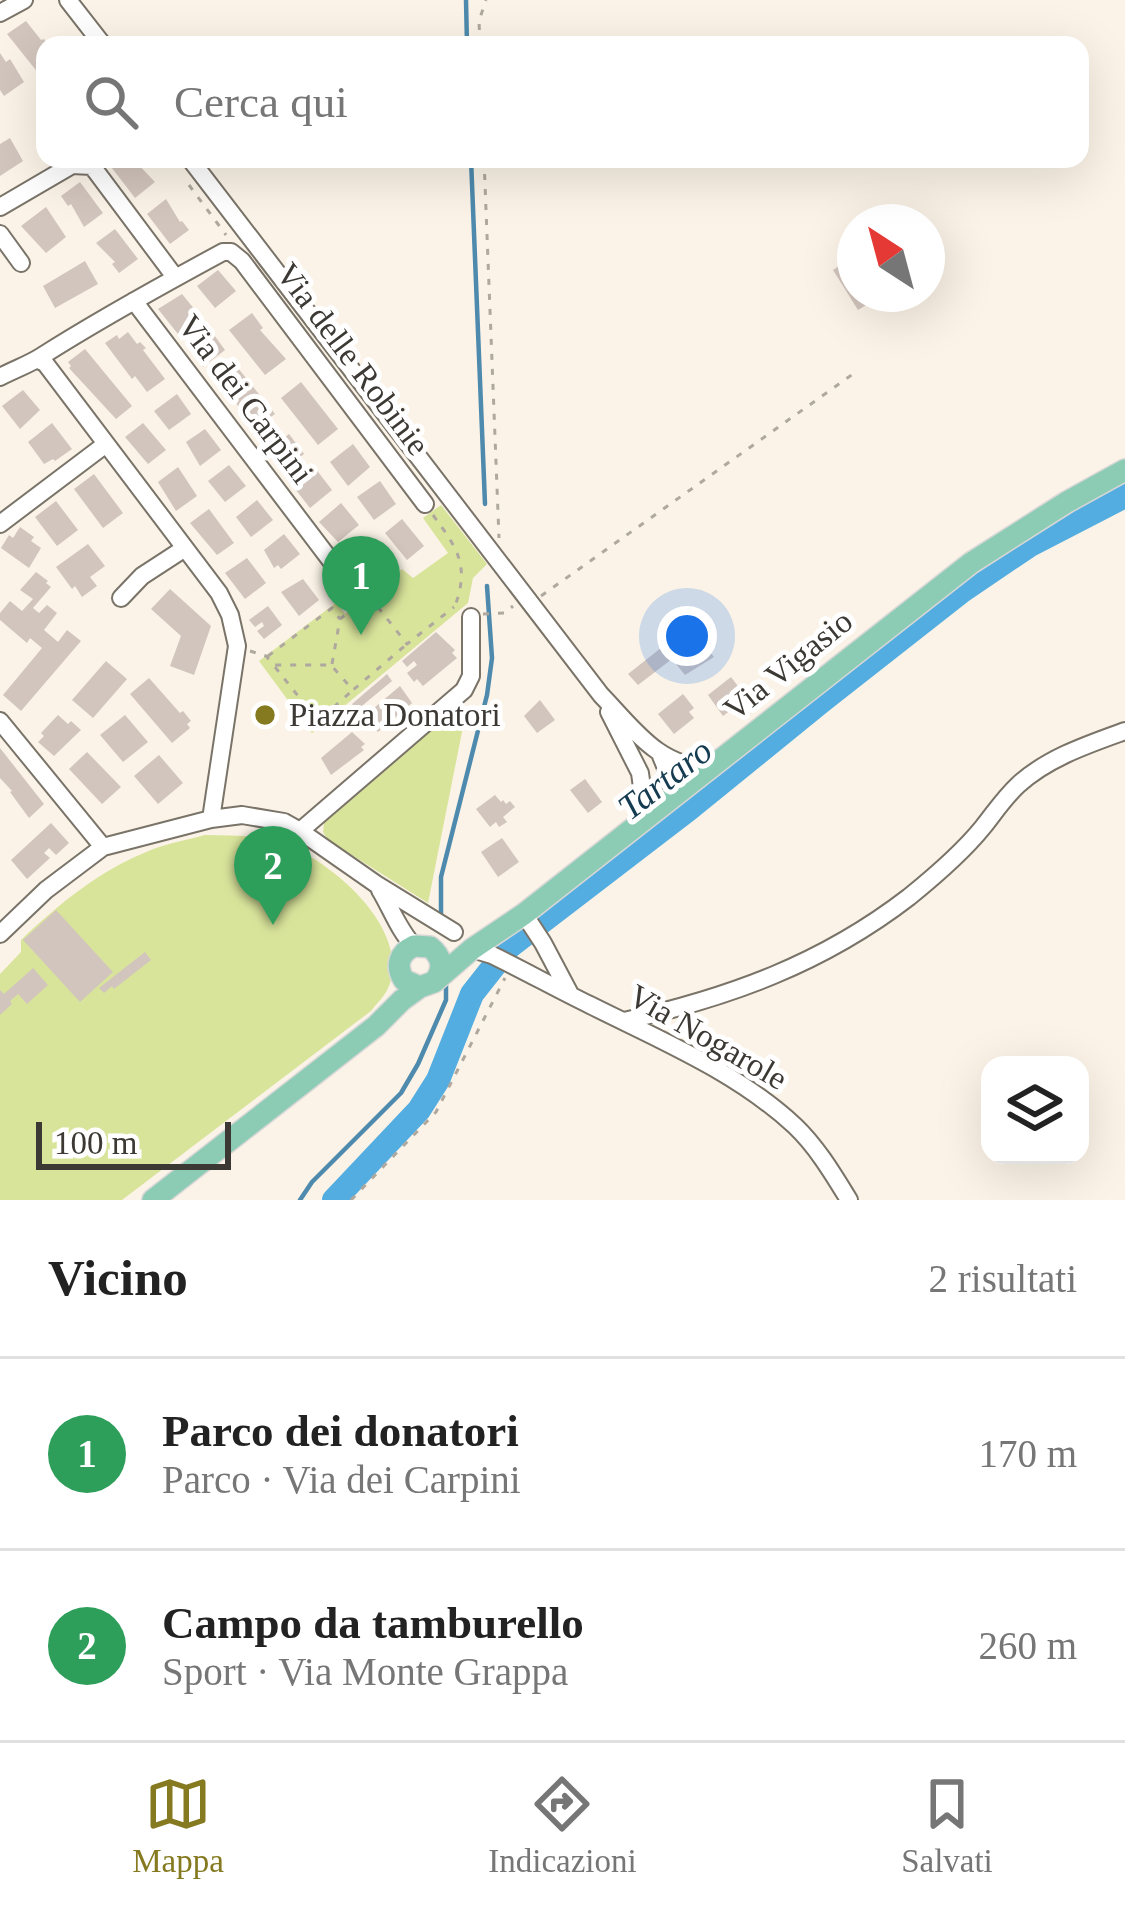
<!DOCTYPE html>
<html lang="it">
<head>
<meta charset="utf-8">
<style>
  :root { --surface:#fff; --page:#f2f2f2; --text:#222; --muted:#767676; --line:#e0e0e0; --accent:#857a20 }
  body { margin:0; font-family:Georgia,serif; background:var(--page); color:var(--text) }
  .controls { position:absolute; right:36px; bottom:36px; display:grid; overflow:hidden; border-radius:24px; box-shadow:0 12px 48px #0002 }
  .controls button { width:108px; height:108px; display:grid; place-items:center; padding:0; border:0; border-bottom:3px solid var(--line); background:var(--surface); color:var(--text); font:60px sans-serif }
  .compass { position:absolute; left:837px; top:204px; width:108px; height:108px; border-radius:50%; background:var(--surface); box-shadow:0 12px 48px #0002; rotate:324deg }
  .scale { position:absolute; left:36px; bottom:30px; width:195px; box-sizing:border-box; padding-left:12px; border:6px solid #3c3935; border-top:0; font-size:33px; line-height:42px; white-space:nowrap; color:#3c3935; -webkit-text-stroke:9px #fff; paint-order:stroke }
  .you { position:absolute; left:687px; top:636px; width:42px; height:42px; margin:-30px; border:9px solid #fff; border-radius:50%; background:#1a73e8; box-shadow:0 0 0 18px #1a73e833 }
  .badge { display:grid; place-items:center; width:78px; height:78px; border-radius:50%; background:var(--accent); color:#fff; font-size:39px; font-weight:700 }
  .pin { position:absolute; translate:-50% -99px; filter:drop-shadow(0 3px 6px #0008) }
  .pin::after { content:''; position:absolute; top:63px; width:42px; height:36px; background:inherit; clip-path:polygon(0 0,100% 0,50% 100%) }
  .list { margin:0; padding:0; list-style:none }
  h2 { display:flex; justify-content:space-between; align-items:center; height:156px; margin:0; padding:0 48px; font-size:51px }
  h2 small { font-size:39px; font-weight:400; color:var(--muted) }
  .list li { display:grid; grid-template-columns:78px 1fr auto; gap:36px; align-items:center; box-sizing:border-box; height:192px; padding:0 48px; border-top:3px solid var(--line) }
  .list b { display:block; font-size:45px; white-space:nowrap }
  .list p { margin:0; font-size:39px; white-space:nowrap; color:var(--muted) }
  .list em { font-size:39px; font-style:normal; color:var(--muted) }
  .icon { flex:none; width:66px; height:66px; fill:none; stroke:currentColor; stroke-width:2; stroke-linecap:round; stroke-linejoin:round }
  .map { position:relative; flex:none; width:1125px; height:1200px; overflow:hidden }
  .search { position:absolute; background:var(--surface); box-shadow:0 12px 48px #0002; left:36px; right:36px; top:36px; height:132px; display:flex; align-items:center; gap:30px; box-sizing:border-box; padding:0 42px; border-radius:24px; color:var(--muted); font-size:45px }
  .sheet { height:540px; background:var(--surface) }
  nav { display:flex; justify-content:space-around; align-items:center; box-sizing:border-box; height:168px; border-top:3px solid var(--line); background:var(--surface); font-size:33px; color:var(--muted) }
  nav a { display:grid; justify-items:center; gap:6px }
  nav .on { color:var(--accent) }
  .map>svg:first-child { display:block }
  .green { fill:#d9e49b }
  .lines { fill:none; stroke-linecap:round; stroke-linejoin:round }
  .stream { stroke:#4d8aad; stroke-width:4.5 }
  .river { stroke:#54ade0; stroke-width:24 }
  .building { fill:#d2c5bd }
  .minor-casing { stroke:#797368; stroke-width:20 }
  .major-casing { stroke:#d8d7d7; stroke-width:24 }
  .path { stroke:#aea89f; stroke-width:3; stroke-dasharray:6 9; stroke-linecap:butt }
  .minor { stroke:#fff; stroke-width:16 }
  .major { stroke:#8cccb4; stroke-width:21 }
  .poi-dot { fill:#857a20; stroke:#fff; stroke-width:4.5 }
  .labels { text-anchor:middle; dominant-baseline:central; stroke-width:10; stroke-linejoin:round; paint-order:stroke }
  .street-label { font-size:33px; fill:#3c3935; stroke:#fff }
  .poi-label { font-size:33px; fill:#3c3935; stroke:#fff; text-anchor:start }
  .water-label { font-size:36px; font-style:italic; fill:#153b51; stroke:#fff }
</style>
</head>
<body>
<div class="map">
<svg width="1125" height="1200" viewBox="0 0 1125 1200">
  <rect width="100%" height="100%" fill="#fbf3e7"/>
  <!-- green -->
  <path class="green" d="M441,505L487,564L473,578L468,603L312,733L259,661L337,602L345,614L402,569L413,578L448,553L423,518Z
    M462,704L467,707L428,903L328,840L323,832L324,823Z
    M205,835C234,836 262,834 289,846C334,864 404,925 391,979C389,992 379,1001 371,1011L122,1200H0V974L21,952V940C60,903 100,870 151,850C168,843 188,840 205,835Z"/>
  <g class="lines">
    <!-- stream -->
    <path class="stream" d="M466,0L467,45
      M471,159L485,504
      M441,915V877L487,695L492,658L487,586
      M300,1200L312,1182L401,1093L418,1064L446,1000V980"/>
    <!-- river -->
    <path class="river" d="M334,1200L419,1110L438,1080L472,994L509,947L689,809L822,701L962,591L1030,545L1125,496"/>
  </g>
  <!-- building -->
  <path class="building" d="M26,21L41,40L44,39L48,45H45V69L39,74L7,34Z
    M0,53L6,62L10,59L24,82L4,96L0,90Z
    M10,138L23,161L0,176V144Z
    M105,159H133L155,182L135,198Z
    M80,182L103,213L84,227L71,204L68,206L61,196Z
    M166,199L180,222L182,221L189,230L170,244L147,214Z
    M46,207L66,237L46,253L21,226Z
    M115,229L138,259L119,273L112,264L115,262L96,243Z
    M855,256V294H884L858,310L833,270Z
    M85,261L98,284L55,308L43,286Z
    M218,270L236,291L215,308L197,286Z
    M182,294L200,316L178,334L158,309Z
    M252,313L263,328L260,330L286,359L265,375L229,330Z
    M209,328L225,350L203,367L186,345Z
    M128,332L137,344L140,342L146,348L143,350L165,379L147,392L135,376L132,379L105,343L117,335L119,339Z
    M85,349L132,406L116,419L69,368L71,366L68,362Z
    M238,368L275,414L254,429L221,381Z
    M301,382L338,429L318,445L281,398Z
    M23,390L40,410L20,429L2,406Z
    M177,394L191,414L169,430L154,411Z
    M52,423L72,449L55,461L53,459L44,464L28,442Z
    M143,423L166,450L148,464L125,437Z
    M205,429L221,450L200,466L186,442Z
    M289,434L304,454L282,471L267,452Z
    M353,444L370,467L348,486L330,462Z
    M229,465L246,486L225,502L208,481Z
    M178,467L197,496L176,511L158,482Z
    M315,468L332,490L310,508L292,485Z
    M94,474L123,513L103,528L74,489Z
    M380,481L396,504L374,520L357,497Z
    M257,500L273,520L251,537L236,517Z
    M56,501L78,530L57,546L35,517Z
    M341,503L359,525L338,542L319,522Z
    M209,509L234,543L217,555L190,523Z
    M402,519L424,546L407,560L385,533Z
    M20,527L34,537L31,541L41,548L29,568L1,548L9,535L13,538Z
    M284,534L300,554L281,569L278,565L274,568L264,550Z
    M369,538L386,562L367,578L358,567L362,564L352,552Z
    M88,544L105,566L90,577L97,586L82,597L75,586L72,589L56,567Z
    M247,558L266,583L245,599L225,573Z
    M36,572L48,581L46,583L51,587L33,608L39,613L47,605L57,613L44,630L58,642L67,630L81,641L21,711L3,695L42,648L30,638L27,643L0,620V613L10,601L22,611L33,599L20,590Z
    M303,579L319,600L299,616L281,592Z
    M170,589L211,626L194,675L170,666L181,636L151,609Z
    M268,606L282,625L264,639L257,631L264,626L262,622L255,627L249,620Z
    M690,625L714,657L685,675L672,659L638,685L628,674Z
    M436,632L455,650L452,653L457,658L423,686L417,679L414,682L407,673L417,665L414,661L407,667L402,661Z
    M106,661L127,679L93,718L72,700Z
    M387,674L392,681L357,710L352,704Z
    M731,677L747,698L723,716L708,695Z
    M149,678L180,713L183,711L191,721L187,724L190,728L172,743L130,694Z
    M400,686L412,703L378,732L372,726L369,728L361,719Z
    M683,694L694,708L689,712L694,718L674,734L658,714Z
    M540,700L555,720L537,733L524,716Z
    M58,715L68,724L71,721L81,730L54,756L38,742L44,736L41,733Z
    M125,715L148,742L123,762L100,735Z
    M352,732L365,744L361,747L364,750L331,775L321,758Z
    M0,748L44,804L29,818L10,792L12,791L0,778Z
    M87,752L121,787L102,804L69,769Z
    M159,755L183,783L158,804L134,776Z
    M585,779L602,802L588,813L570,790Z
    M495,795L501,802L503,800L506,804L510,801L515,807L503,817L507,822L499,827L496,822L490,827L476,809Z
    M51,823L69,843L56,855L49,848L44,853L50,858L27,879L11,860Z
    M502,838L519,862L498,877L481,852Z
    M56,910L113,972L80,1002L23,940Z
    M145,952L151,960L114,989L112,986L104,993L99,988Z
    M33,968L48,985L27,1004L18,994L10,1001L12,1004L0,1015V990L4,994Z"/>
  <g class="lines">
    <!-- minor casing -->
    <g class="minor-casing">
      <path id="minor" d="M68,0L103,45
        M0,13L24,0
        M190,159L601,695C634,729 659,768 711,768
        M72,165L92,166L175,277
        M0,207L72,165L68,160
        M0,234L21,263
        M134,301L353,590
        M38,360L45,363L219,593L230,615L237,646L211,819
        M0,377C13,370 30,364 42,356C100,319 162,285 223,252H231L242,261L425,504
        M0,524L106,444
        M121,598L142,576L185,548
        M609,712L640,773L643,795L640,823
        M0,721L103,847
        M661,756L670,778L674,798
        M300,831L464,690L471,676V617
        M380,890C391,908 399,931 414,946
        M524,914L543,943L570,994
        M0,934L46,890L103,847L211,819L242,815L284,822L300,831L376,884L454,932
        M472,949L492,955C525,971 557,989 590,1005C660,1040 737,1072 795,1126C817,1147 833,1174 849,1200
        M624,1021C730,997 822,964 909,897C935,876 962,853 983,827C995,812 1004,798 1018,785C1047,758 1089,744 1125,731"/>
    </g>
    <!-- major casing -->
    <g class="major-casing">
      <path id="major" d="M437,978C444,966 441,956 430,947L414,946C399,953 395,966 404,980L420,987L434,982L472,949L524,914L971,563L1067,502L1125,470
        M153,1200L376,1026L402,1000L420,987"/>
    </g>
    <!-- path -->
    <path class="path" d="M480,45L479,21L486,0
      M484,159L499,538
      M189,185L226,235
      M433,515C457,548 470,565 455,606L459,608
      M541,596L853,374
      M368,598L370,597L407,644L454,607
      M483,614L505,613L513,606
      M250,651L266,656L274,665H331L353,690L407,644
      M268,656L332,608L340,619
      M332,664L340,619L368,598
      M275,667L318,721L353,690
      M351,1200L436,1112L505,978"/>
    <!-- minor -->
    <use href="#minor" class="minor"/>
    <!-- major -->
    <use href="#major" class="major"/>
  </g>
  <!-- markers -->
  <circle class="poi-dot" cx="265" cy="715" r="12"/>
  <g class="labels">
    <!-- street labels -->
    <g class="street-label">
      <text transform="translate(353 359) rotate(53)">Via delle Robinie</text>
      <text transform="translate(246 399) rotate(53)">Via dei Carpini</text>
      <text transform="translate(788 665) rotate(-39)">Via Vigasio</text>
      <text transform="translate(708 1037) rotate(30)">Via Nogarole</text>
    </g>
    <!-- poi labels -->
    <g class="poi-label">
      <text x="289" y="715">Piazza Donatori</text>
    </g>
    <!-- water labels -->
    <g class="water-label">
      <text transform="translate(665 779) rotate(-38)">Tartaro</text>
    </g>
  </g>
</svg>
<div class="controls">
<button><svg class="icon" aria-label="layers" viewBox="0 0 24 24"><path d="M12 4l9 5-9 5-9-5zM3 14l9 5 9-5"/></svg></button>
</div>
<svg class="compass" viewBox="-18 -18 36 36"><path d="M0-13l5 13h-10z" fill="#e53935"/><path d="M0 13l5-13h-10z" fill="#767676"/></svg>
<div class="scale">100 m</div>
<div class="you"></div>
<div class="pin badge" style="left:361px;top:635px;background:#2e9e5b">1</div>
<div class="pin badge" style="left:273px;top:925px;background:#2e9e5b">2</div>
<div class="search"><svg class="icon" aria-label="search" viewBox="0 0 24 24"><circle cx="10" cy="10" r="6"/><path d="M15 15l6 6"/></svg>Cerca qui</div>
</div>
<section class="sheet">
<h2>Vicino<small>2 risultati</small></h2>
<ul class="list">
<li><span class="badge" style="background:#2e9e5b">1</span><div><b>Parco dei donatori</b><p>Parco · Via dei Carpini</p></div><em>170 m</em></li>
<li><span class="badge" style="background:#2e9e5b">2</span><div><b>Campo da tamburello</b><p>Sport · Via Monte Grappa</p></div><em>260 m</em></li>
</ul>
</section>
<nav>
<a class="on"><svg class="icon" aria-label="map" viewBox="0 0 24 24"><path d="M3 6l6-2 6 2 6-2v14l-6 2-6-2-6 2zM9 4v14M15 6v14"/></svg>Mappa</a>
<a><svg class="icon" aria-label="directions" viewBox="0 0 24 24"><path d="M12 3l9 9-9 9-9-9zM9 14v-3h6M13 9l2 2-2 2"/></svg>Indicazioni</a>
<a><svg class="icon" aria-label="saved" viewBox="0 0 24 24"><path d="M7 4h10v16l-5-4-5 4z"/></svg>Salvati</a>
</nav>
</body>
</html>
